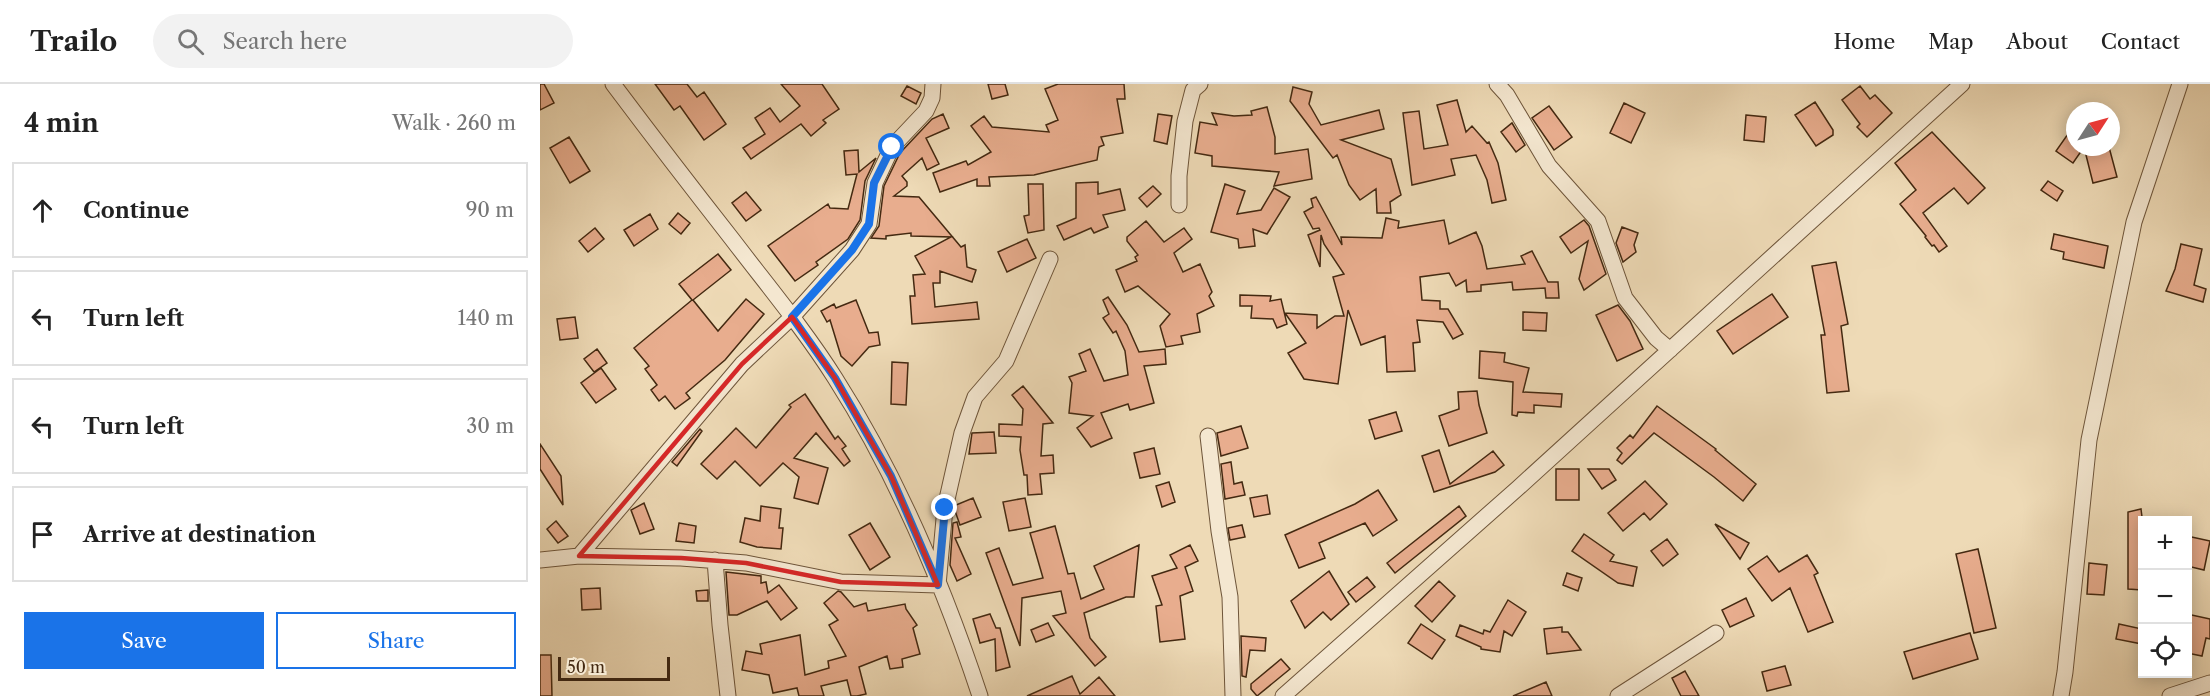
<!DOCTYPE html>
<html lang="en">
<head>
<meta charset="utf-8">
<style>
  :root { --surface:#fff; --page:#f2f2f2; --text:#222; --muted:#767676; --line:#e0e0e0; --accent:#1a73e8 }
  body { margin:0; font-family:"Libre Caslon Text",serif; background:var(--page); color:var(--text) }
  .controls { position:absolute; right:18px; bottom:18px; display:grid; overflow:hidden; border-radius:0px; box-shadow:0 3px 15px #0003 }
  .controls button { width:54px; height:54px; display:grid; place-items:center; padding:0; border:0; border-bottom:2px solid var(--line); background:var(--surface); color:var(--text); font:30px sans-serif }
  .compass { position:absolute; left:1526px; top:18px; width:54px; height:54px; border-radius:50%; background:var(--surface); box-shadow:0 3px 15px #0003; rotate:54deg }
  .scale { position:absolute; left:18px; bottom:15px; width:112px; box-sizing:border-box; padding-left:6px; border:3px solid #442911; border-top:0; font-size:16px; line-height:21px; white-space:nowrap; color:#442911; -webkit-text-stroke:4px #f4e7d0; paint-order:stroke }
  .stop { position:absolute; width:18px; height:18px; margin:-14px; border:4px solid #1a73e8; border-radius:50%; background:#fff }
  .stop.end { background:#1a73e8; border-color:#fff; box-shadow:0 2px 6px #0008 }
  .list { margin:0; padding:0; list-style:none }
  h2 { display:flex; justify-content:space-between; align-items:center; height:78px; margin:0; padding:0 24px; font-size:26px }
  h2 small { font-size:20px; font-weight:400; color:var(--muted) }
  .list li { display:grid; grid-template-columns:39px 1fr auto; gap:18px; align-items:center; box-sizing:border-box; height:96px; margin:0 12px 12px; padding:0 12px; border:2px solid var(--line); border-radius:0px }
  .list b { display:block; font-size:22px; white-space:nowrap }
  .list em { font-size:20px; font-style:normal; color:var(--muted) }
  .actions { display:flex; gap:12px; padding:18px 24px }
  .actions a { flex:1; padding:14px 0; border:2px solid var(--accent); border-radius:0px; text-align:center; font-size:21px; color:var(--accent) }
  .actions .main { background:var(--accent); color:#fff }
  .icon { flex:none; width:33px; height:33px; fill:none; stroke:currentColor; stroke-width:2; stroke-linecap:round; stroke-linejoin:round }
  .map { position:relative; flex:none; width:1670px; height:612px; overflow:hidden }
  header { display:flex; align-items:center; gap:36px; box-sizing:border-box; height:84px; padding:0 30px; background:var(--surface); border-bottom:2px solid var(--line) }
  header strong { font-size:28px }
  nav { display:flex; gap:33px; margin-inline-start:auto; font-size:21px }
  .search { width:420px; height:54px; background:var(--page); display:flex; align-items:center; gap:15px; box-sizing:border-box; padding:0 21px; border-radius:33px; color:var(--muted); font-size:22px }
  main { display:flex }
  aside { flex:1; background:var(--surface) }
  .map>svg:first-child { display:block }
  .building { fill:#e8ad8e; stroke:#442911; stroke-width:1.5 }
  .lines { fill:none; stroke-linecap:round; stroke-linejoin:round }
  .minor-casing { stroke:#6e553a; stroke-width:17 }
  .minor { stroke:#f4e7d0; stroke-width:15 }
  .route { stroke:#1a73e8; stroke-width:8 }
  .marked { fill:none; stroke:#d62828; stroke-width:4.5; stroke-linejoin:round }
</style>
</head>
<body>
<header>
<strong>Trailo</strong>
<div class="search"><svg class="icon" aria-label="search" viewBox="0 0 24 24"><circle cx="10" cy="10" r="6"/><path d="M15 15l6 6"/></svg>Search here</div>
<nav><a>Home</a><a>Map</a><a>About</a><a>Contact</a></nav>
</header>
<main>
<aside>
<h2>4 min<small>Walk · 260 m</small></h2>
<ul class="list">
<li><svg class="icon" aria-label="ahead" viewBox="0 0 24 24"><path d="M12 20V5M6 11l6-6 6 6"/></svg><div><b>Continue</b></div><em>90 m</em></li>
<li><svg class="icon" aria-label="left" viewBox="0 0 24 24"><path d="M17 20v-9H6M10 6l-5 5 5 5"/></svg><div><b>Turn left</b></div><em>140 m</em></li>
<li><svg class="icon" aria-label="left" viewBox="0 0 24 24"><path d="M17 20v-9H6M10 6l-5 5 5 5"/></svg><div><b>Turn left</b></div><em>30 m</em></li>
<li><svg class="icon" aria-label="arrive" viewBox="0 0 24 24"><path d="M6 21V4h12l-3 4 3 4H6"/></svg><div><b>Arrive at destination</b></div></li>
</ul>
<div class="actions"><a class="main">Save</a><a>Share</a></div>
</aside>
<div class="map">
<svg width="1670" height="612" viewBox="0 0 1670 612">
  <rect width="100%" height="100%" fill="#eedab6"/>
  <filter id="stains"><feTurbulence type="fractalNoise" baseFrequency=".00333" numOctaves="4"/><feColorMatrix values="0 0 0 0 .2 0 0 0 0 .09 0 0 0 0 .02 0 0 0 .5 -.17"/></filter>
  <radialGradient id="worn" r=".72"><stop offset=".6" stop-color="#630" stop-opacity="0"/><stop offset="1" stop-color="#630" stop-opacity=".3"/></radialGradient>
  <!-- building -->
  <path class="building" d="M0,0H4L14,19L0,26Z
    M115,0H147L157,13L164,8L186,40L164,56L140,22L134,26Z
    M241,0H282L299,25L283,36L286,39L271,52L261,40L211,75L203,64L225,50L215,34L230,24L240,38L260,22Z
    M448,0H465L468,11L452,15Z
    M518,0H584L585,15H577L583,49L561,53L564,61L559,63L557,76L494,91L449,93L450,102H437V95L400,108L393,89L426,77L428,81L451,68L431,42L444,32L452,43L509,48L506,41L518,36L505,5Z
    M367,2L381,9L376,20L361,12Z
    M1320,2L1330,15L1335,11L1352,29L1327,53L1317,43L1320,40L1302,16Z
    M753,3L772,8L769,20L781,41L839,26L844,45L801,56L851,75L861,111L850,118L851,129H837L836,105L820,116L809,101L797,71L793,74L750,17Z
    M917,16L926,48L932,42L947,59L949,58L958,79L966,116L952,119L947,96L936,71L911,75L915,91L872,101L863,29L879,27L884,65L908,61L897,21Z
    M1275,18L1293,46V51L1276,62L1255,31Z
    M1084,19L1105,29L1091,59L1070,49Z
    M1009,22L1032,53L1014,66L992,34Z
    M727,23L735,53V70L768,65L772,95L734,102L739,88L672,82V72L655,69L660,38L677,41L672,29L694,32L712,31L711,27Z
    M403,30L409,44L386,54L399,80L387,86L382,74L362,92L367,98V102L354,112L379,113L421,163L425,161L427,183L436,186L432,198L400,187V199H393L395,223L437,218L439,235L372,240L370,212H375L373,191L385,190L375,172L411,153L371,152V149L346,152V155L331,154L339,142L344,102L360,69L392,35Z
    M618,30L632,32L627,60L614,57Z
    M1206,31L1226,33L1224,58L1204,56Z
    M972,39L985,61L976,68L961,48Z
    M1535,40V63H1569L1577,93L1553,99L1544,63L1533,79L1516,67Z
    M1392,48L1445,104L1428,120L1414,104L1383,129L1407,162L1399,168L1394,161L1392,162L1385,153L1386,152L1360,120L1376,106L1355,79Z
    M29,53L50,87L30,99L10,64Z
    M318,66L319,88L336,74L325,97L320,136L308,155L276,178L278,181L255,197L228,162L288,120L290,124L308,125L317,90L306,91L304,67Z
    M1508,97L1523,107L1517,117L1501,106Z
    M558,98V110L580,105L585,126L563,131L568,143L554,149L551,144L524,156L517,142L536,134V99Z
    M488,100H503L504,146L488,149L484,132L489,131Z
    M685,100L705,107L697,130L721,126L734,104L750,113L727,150L713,145L715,162L699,164L698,155L671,148Z
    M613,102L621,110L607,123L599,114Z
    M206,108L221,126L206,137L192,119Z
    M776,113L802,161L801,153L842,154L846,134L859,137L858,144L904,136L909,160L936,148L942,162L947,185L985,180L981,172L992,167L1008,198H1018L1019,214H1006L1005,204L973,206L972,198L941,201V207L927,208L926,196L916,202L909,189L880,193L882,216L900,217V225H908L923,250L913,255L903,238L877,236L880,258L873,259L875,287L847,288L845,252L821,261L808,226L798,300L764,295L748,269L766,259L745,229L777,231V244L795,232H804L793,193L804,190L784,160L781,151L780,183L768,151L780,146L779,144L773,145L764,128L773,123L771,115Z
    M138,129L150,139L141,150L129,140Z
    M110,130L118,145L94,162L84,146Z
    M1044,136L1049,142L1066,190L1044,206L1039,195L1048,157L1031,169L1020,153Z
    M606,137L624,158L644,144L652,155L634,169L643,188L660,180L672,208L669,212L674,222L657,230L660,248L641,252L643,260L626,263L620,242L630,230L598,202L585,208L576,186L597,177L595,173L598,171L587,157V153Z
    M1082,143L1098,149L1094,161L1096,168L1083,178L1076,159Z
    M55,144L64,155L48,168L39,157Z
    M1514,150L1568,162L1564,184L1523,175L1524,168L1511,165Z
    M487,155L496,174L467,188L458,168Z
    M1641,160L1662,165L1654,201L1666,205L1663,218L1626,207L1635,185Z
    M178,170L191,186L153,216L178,247L206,215L224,230L185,276L146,309L150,314L135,325L125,312L119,317L111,306L117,301L105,285L109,282L94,264L152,216L139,200Z
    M1296,178L1308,240L1301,242L1309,307L1287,309L1281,251H1285L1272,182Z
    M1232,210L1248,233L1193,270L1177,247Z
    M700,211L731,212L730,217L741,215L747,240L737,244L733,235L711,234L712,222H700Z
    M568,213L587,241L599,268L625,265L626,280L604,282L614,319L590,326L588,320L561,329L572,354L551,363L537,344L553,332L529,329L532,299L529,293L546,287L539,270L550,265L564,297L588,291L585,267L576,247L573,249L563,234L569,230L563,216Z
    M316,216L329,249L338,248L340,261L329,263L312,282L301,272L290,236L287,238L281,227L294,220L296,224Z
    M1078,221L1090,237L1103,265L1077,277L1056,231Z
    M983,228L1007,229L1006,247L983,246Z
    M35,233L38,254L20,256L17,235Z
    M57,265L67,279L54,288L44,275Z
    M940,267L965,269L964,278L989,284L983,308L1022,310L1021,323L994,321V329L978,328L977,332L972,331L973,298L939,294Z
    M352,278L368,279L366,321L351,320Z
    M61,284L76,305L56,319L41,299Z
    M483,302L513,339L503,340L501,372L513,371L514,389L500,390L502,410L488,411L487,391H484L480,366L481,353L459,352V340L482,341L483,325L472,311Z
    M937,307L939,321L947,349L909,362L899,332L919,325L918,308Z
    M265,310L295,355L298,352L306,362L302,365L310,377L304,382L276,349L254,374L288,384L278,420L254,414L259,393L243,379L220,402L195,377L177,395L161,380L196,344L216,364L251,323L249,321Z
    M1117,322L1176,365L1175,366L1216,400L1203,417L1174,393L1114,349L1082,380L1077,376L1082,369L1077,364L1090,351L1093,354Z
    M856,328L862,347L835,355L829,336Z
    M701,342L708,364L681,372L677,349Z
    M160,345L162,347L137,382L132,378Z
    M454,348L456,369L429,370L432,349Z
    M0,360L21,392L23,421L0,385Z
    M614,364L620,390L600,394L594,369Z
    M899,366L910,400L953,367L964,381L955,388L894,408L882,372Z
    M691,378L694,400L702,398L705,411L685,415L681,380Z
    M1016,385H1039V416H1016Z
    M1048,385H1069L1076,396L1062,405Z
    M1105,397L1127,420L1110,436L1104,429L1083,447L1068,429Z
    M629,398L635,418L622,423L616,402Z
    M838,406L857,436L833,452L825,439L779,459L785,474L759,484L745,451L815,420Z
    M727,411L730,430L714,433L710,414Z
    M433,414L441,433L420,441L415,427L416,421Z
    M485,414L491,443L469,447L463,418Z
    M104,419L114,445L100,450L91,426Z
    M221,422L241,425L239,444H243L241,465L217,463L200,458L205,434L220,437Z
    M919,422L926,432L855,489L847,479Z
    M1601,425L1602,433V506L1588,505V428Z
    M16,437L28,452L18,459L7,445Z
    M417,438L421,453L415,454L431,490L417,497L410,481L413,439Z
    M139,439L156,442L154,459L136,457Z
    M330,439L350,473L330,486L309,451Z
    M1175,440L1209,459L1200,475Z
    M702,441L705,453L690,456L688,444Z
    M515,442L528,490L534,489L541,515L564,505L554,482L599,461L594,513H586L544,529L550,554L566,573L555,582L513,532L526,529L521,507L482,514L480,562L446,469L459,464L473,501L503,494L490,449Z
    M1044,450L1074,471L1070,477L1097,483L1093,502L1078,499L1032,467Z
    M1647,452L1670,457L1664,486L1647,482Z
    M1127,455L1138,470L1123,482L1111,467Z
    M650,461L658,477L645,483L653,507L640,512L645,555L620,558L616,522L622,521L612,492L637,484L630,471Z
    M1438,465L1456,544L1434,549L1416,470Z
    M1267,471L1278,489L1274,491L1293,538L1268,548L1250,504L1232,517L1208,485L1227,472L1239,488Z
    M1549,479L1567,481L1564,511L1547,510Z
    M789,487L809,520L791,536L783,528L765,544L751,517Z
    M186,488L221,492V499L226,498L228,509L239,501L257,524L241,536L227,517L197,531H189Z
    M1027,489L1042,494L1038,507L1023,501Z
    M827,493L835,503L816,518L808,508Z
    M899,497L915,512L892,538L875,522Z
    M60,504L61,525L42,526L41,505Z
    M168,506V517H157L156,507Z
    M298,507L301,508L314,523L326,519L328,527L365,520L366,525L377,541L373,544L380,570L362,575L363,583L350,585L347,572L319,583L326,610L317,612H311L307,596L281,602L284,612H259L257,604L233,609L229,591L202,586L206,567L222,570L220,560L260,551L265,591L289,584L288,577L306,572L289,541L298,536L284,519Z
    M1206,514L1214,532L1190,543L1182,526Z
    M968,516L986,528L972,552L964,547L960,568L941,565V563L916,552L920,541L943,550L944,546L950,548Z
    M450,530L456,544H460L470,583L456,587L455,555L440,559L433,535Z
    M1647,530L1670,535V555L1666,554L1662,572L1647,569Z
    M508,539L514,551L496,558L491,546Z
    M881,540L905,556L892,575L868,559Z
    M1579,540L1602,545V560L1576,555Z
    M1022,543V548H1028L1041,566L1007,570L1004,545Z
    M1430,549L1438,575L1373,595L1364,568Z
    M701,552L726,554L725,567L710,566L706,593L702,592Z
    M0,571H11L12,612H0Z
    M741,575L750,585L717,612L711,605V600Z
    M1245,582L1251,601L1227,607L1222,588Z
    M1145,587L1159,612H1141L1132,594Z
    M532,592L540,610L559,593L575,612H487Z
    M1006,598L1012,612H973Z"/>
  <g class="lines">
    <!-- minor casing -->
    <g class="minor-casing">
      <path id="minor" d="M73,0C112,52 152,104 192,155C227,201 264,245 295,294C357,391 404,503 440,612
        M957,0L967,11L1009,82L1058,137L1085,214L1116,254L1130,266
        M639,121V92L645,37L653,6L660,0
        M668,352L679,447L690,513L693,612
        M39,472L202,280L252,233L312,166L329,140L335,99L352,63L386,27L392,14L393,0
        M0,476L39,472L141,474L206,479L301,498L398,501L405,424L422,349L435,313L466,277L510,175
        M175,476L180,541L188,612
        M743,612L978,404L1422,0
        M1078,612L1176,549
        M1521,612L1525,588L1549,356L1594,138L1640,0
        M1630,612L1670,599"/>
    </g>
    <!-- minor -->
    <use href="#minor" class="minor"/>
  </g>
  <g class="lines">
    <!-- route -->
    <path class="route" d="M352,63L334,99L329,140L312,166L252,233L295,294L351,392L398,501L405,424"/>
  </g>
  <!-- marked area -->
  <path class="marked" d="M252,233L295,294L351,392L398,501L301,498L206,479L141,474L39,472L202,280Z"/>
  <rect width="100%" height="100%" filter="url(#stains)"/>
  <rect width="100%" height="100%" fill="url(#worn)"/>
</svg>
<div class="controls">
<button>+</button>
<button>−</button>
<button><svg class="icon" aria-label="locate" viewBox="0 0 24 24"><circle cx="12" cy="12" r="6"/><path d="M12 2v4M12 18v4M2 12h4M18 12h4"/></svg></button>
</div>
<svg class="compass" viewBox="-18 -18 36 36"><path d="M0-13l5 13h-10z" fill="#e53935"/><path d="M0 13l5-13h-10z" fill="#767676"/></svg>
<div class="scale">50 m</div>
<div class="stop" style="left:352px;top:63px"></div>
<div class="stop end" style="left:405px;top:424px"></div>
</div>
</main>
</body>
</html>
